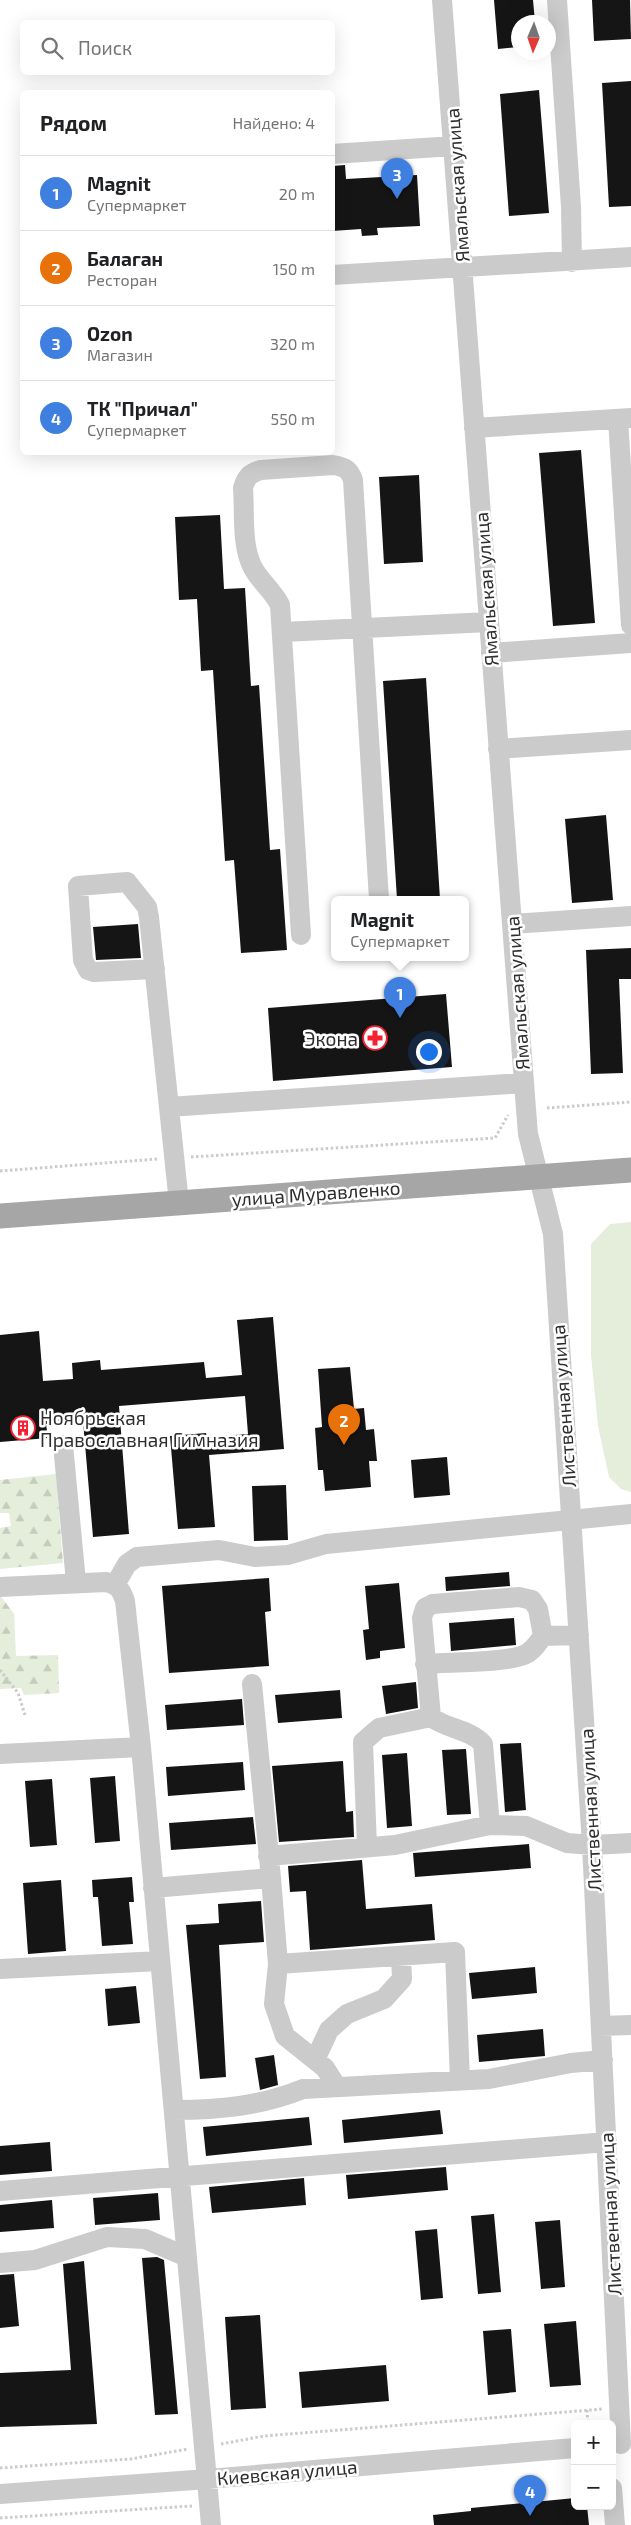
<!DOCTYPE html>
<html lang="ru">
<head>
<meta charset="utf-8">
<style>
  :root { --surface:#fff; --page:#f2f2f2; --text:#202124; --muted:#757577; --line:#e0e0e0; --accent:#0f766e }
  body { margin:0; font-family:"Exo 2",sans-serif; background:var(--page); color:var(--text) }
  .controls { position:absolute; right:15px; bottom:15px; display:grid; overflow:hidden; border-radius:8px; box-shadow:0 5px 20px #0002 }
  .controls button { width:45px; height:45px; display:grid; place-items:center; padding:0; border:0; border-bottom:1px solid var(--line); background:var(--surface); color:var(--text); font:25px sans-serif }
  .compass { position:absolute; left:511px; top:15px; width:45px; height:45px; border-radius:50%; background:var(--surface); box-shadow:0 5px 20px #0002; rotate:182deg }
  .you { position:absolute; left:428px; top:1051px; width:18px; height:18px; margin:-12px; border:4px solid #fff; border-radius:50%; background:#1a73e8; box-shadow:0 0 0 8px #1a73e833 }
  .badge { display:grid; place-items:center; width:32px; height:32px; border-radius:50%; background:var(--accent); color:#fff; font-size:16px; font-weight:700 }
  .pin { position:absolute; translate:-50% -41px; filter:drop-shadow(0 1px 2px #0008) }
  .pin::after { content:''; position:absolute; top:26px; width:18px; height:15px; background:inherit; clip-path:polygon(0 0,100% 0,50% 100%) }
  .popup { position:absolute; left:331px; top:896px; width:138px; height:65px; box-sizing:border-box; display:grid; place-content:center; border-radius:8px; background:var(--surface); filter:drop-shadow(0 1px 4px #0005); font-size:16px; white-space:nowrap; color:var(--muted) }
  .popup b { font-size:19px; color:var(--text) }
  .popup::after { content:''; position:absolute; left:50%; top:100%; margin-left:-10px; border:10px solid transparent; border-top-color:var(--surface) }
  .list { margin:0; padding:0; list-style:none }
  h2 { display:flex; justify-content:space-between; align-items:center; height:65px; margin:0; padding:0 20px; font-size:21px }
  h2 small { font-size:16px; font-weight:400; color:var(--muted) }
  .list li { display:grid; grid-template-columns:32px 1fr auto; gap:15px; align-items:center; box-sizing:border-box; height:75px; padding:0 20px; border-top:1px solid var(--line) }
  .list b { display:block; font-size:19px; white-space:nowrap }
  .list p { margin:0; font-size:16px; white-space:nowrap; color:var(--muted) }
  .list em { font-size:16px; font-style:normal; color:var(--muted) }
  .icon { flex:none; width:28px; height:28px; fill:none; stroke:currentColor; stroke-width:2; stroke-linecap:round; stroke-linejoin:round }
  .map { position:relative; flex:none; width:631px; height:2525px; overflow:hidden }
  .search { position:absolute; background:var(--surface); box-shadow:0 5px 20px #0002; left:20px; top:20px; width:315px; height:55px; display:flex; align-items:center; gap:12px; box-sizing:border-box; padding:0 18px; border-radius:8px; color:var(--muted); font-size:19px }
  .panel { position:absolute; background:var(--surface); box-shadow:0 5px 20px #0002; left:20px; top:90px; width:315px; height:365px; border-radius:8px }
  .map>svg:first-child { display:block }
  .forest { fill:url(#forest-firs) }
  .park { fill:#e5eddb }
  .building { fill:#151515 }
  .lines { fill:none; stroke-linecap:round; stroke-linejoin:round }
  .path { stroke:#cbcbcb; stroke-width:3; stroke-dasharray:2.5 2.5; stroke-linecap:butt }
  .minor { stroke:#cbcbcb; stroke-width:20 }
  .major { stroke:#a6a6a6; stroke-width:25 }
  .labels { text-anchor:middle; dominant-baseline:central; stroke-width:5; stroke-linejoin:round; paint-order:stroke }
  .street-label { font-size:19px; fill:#2e2e2e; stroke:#fff }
  .poi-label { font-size:19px; fill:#2e2e2e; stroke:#fff; text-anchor:end }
</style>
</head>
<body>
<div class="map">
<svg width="631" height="2525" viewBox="0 0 631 2525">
  <defs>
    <pattern id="forest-firs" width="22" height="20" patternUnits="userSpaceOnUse" patternTransform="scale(1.25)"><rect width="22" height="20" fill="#e5eddb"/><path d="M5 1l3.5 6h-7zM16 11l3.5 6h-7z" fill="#c5ccbc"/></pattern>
  </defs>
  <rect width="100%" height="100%" fill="#fff"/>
  <!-- forest -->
  <path class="forest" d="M56,1474L63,1563L0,1569V1528L11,1526L9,1513H0V1480Z
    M0,1595L14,1614L16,1656L58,1655L59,1693L24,1695L21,1688L0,1689Z"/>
  <!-- park -->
  <path class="park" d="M631,1222V1492L621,1489L609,1477L598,1426L591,1355V1244L610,1224Z"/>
  <!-- building -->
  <path class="building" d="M494,0H533L535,22H518V47L498,49Z
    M592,0H630L631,39L594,41Z
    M631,81V206L609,207L602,83Z
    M539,90L549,213L509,216L500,94Z
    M345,165L346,179L417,175L420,226L377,228L378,235L362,236L361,229L332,231V166Z
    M581,450L595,623L553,626L539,453Z
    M419,475L423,562L384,564L379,477Z
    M220,515L224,589L245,588L251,686L259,685L270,850L280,849L287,950L241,953L234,860L225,861L213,670L201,671L197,599L179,600L175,517Z
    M426,678L440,899H397L383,681Z
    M606,815L613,900L572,903L565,819Z
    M138,924L141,958L96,960L93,927Z
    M631,948V979H619L623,1073L591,1074L586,950Z
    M446,994L452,1067L273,1081L268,1008Z
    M273,1317L284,1449L209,1455L215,1527L178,1529L170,1436L206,1433L207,1437L248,1434L245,1396L119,1406L129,1534L93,1537L83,1421L46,1424L48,1438L0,1442V1335L39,1331L43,1381L73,1379L72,1363L100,1360L101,1370L204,1362L206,1378L242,1375L237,1320Z
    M350,1367L354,1409L364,1408L366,1430L374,1429L377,1461H369L371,1487L325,1491L323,1470H318L315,1428L322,1427L318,1369Z
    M447,1457L450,1495L414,1498L411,1460Z
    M286,1485L288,1540L254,1541L252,1486Z
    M509,1572L510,1586L446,1591L445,1577Z
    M269,1578L271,1611L265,1612L269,1666L169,1673L162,1586Z
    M399,1583L405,1648L380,1651V1658L366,1660L363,1630L369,1629L365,1586Z
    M514,1618L516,1645L451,1651L449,1623Z
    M416,1682L418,1708L386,1714L382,1686Z
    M340,1690L342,1718L278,1723L275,1695Z
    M242,1699L244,1725L167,1730L165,1705Z
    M521,1743L526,1810L505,1812L500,1744Z
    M466,1749L471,1814L447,1815L442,1750Z
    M407,1753L412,1826L387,1828L382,1755Z
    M343,1761L346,1812L353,1811L354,1837L279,1842L272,1766Z
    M243,1762L245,1790L168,1796L166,1767Z
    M115,1776L120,1841L95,1843L90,1778Z
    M52,1779L57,1845L30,1847L25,1781Z
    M253,1817L256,1844L171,1850L169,1823Z
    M529,1844L531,1868L415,1877L413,1853Z
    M362,1860L366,1909L432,1904L435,1940L310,1950L306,1891L290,1892L288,1866Z
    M132,1877L134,1902H129L133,1944L102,1946L98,1897H93L92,1880Z
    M61,1880L66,1951L28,1954L23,1883Z
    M261,1901L264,1942L219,1945L226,2077L200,2079L186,1925L219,1923L218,1904Z
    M535,1967L537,1993L472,1999L469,1973Z
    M136,1986L140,2023L108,2026L105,1989Z
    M543,2029L545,2056L479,2062L477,2035Z
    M274,2055L278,2085L260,2090L255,2058Z
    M440,2110L443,2134L344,2143L342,2120Z
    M309,2117L312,2145L206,2156L203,2127Z
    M50,2142L52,2171L0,2175V2146Z
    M446,2167L448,2190L348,2199L346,2175Z
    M304,2178L306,2205L212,2213L209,2187Z
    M158,2193L160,2220L95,2225L93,2198Z
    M52,2200L54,2228L0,2232V2205Z
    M494,2214L501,2292L478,2294L471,2216Z
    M560,2220L565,2287L541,2289L535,2222Z
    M437,2229L443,2298L421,2300L415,2231Z
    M157,2257L164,2260L178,2414L155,2415L142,2258Z
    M84,2261L97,2424L0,2427V2373L71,2370L63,2264Z
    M14,2274L19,2326L0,2328V2275Z
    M260,2315L266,2408L231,2410L225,2317Z
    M576,2321L581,2385L550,2387L544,2324Z
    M511,2329L516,2392L488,2395L483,2331Z
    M386,2365L389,2401L302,2408L299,2372Z
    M575,2498V2506H587L589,2525H434L433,2515L471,2511V2508Z"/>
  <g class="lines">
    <!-- path -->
    <path class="path" d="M547,1108L631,1102
      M191,1157L495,1138L508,1115
      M0,1171L157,1159
      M0,1670L18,1693L25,1715
      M587,2410L588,2424
      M221,2444L264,2436L603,2409
      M0,2468L131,2459L188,2449
      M0,2518L192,2506"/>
    <!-- minor -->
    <path class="minor" d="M442,0L526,1109L528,1134L553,1234L592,1845L621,2444
      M557,0L571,207L572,262
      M332,154L454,146
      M332,275L631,257
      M618,419L631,625
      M474,428L631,418
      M283,632L489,622
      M491,653L631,643
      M498,749L631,740
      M512,924L631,916
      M301,935L280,605C273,591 260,581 253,568C241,546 245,512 243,488C246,477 250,473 261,470L333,465C345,467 349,469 353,480L379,899
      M155,969L94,972L88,970L83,960L78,886L127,882L147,907L149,917L179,1203
      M169,1107L523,1083
      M63,1445L76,1582
      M115,1585L127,1564L137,1557L219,1550L255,1557L288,1555L326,1544L631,1514
      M0,1587L106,1582C118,1585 121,1589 125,1601L141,1747L211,2525
      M543,1636L538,1609L532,1600L519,1597L433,1604L425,1608L422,1618L431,1717C446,1729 470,1729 483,1744L490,1825L526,1826L567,1843L592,1845L631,1843
      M425,1664C449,1662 504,1663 524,1655C533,1651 537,1644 543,1636L579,1635
      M0,1754L141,1747
      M367,1847L363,1742L379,1728L431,1717
      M268,1856L395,1845L490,1825
      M271,1878L278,1964L455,1952L460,2080
      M153,1888L271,1878L252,1684
      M278,1964L274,2004L285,2036L325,2068L337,2087
      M0,1969L160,1961
      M601,2026L631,2025
      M315,2060L329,2030L347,2014L384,1999L402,1979L401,1956
      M174,2110C219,2110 261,2106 303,2089L489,2079L571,2063L603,2060
      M0,2191L607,2142
      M0,2263L35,2260L107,2237L145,2239L187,2257
      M612,2488L615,2525
      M0,2494L208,2479L575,2448"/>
    <!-- major -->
    <path class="major" d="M0,1216L631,1170"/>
  </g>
  <!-- icons -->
  <defs>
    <g id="pharmacy-ring" transform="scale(1.25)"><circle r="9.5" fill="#fff" stroke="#f62030" stroke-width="1.5"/><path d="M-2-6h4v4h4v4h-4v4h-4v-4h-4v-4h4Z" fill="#f62030"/></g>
    <g id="building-ring" transform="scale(1.25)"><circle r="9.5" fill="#fff" stroke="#f62030" stroke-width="1.5"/><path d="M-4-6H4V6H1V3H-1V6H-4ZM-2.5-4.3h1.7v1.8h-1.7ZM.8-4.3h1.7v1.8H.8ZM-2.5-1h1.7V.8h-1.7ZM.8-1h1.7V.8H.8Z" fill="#f62030"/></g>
  </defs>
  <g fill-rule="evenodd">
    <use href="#pharmacy-ring" x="375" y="1038"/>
    <use href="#building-ring" x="23" y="1428"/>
  </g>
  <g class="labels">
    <!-- street labels -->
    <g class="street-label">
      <text transform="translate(457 185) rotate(-94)">Ямальская улица</text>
      <text transform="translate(486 589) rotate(-94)">Ямальская улица</text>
      <text transform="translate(517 993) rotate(-94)">Ямальская улица</text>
      <text transform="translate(316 1193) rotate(-4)">улица Муравленко</text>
      <text transform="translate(563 1406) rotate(-94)">Лиственная улица</text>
      <text transform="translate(590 1810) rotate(-93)">Лиственная улица</text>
      <text transform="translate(610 2214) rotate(-93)">Лиственная улица</text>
      <text transform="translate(287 2472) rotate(-5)">Киевская улица</text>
    </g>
    <!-- poi labels -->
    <g class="poi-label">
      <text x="358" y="1038">Экона</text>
      <text x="40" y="1417" text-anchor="start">Ноябрьская<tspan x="40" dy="22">Православная Гимназия</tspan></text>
    </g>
  </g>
</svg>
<div class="controls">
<button>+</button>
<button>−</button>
</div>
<svg class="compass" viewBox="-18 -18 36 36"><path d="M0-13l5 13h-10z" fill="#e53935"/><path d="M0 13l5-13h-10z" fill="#757577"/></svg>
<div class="you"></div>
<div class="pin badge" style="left:400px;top:1018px;background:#3f7fe0">1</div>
<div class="popup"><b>Magnit</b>Супермаркет</div>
<div class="pin badge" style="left:344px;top:1445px;background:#e8710a">2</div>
<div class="pin badge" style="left:397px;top:199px;background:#3f7fe0">3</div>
<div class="pin badge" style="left:530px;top:2516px;background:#3f7fe0">4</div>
<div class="search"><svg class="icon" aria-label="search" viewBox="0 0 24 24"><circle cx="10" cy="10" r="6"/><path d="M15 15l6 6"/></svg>Поиск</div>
<section class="panel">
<h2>Рядом<small>Найдено: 4</small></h2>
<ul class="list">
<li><span class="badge" style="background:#3f7fe0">1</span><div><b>Magnit</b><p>Супермаркет</p></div><em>20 m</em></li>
<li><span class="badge" style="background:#e8710a">2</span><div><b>Балаган</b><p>Ресторан</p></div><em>150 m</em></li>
<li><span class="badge" style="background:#3f7fe0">3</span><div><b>Ozon</b><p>Магазин</p></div><em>320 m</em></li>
<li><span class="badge" style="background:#3f7fe0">4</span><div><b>ТК &quot;Причал&quot;</b><p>Супермаркет</p></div><em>550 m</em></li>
</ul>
</section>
</div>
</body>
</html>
